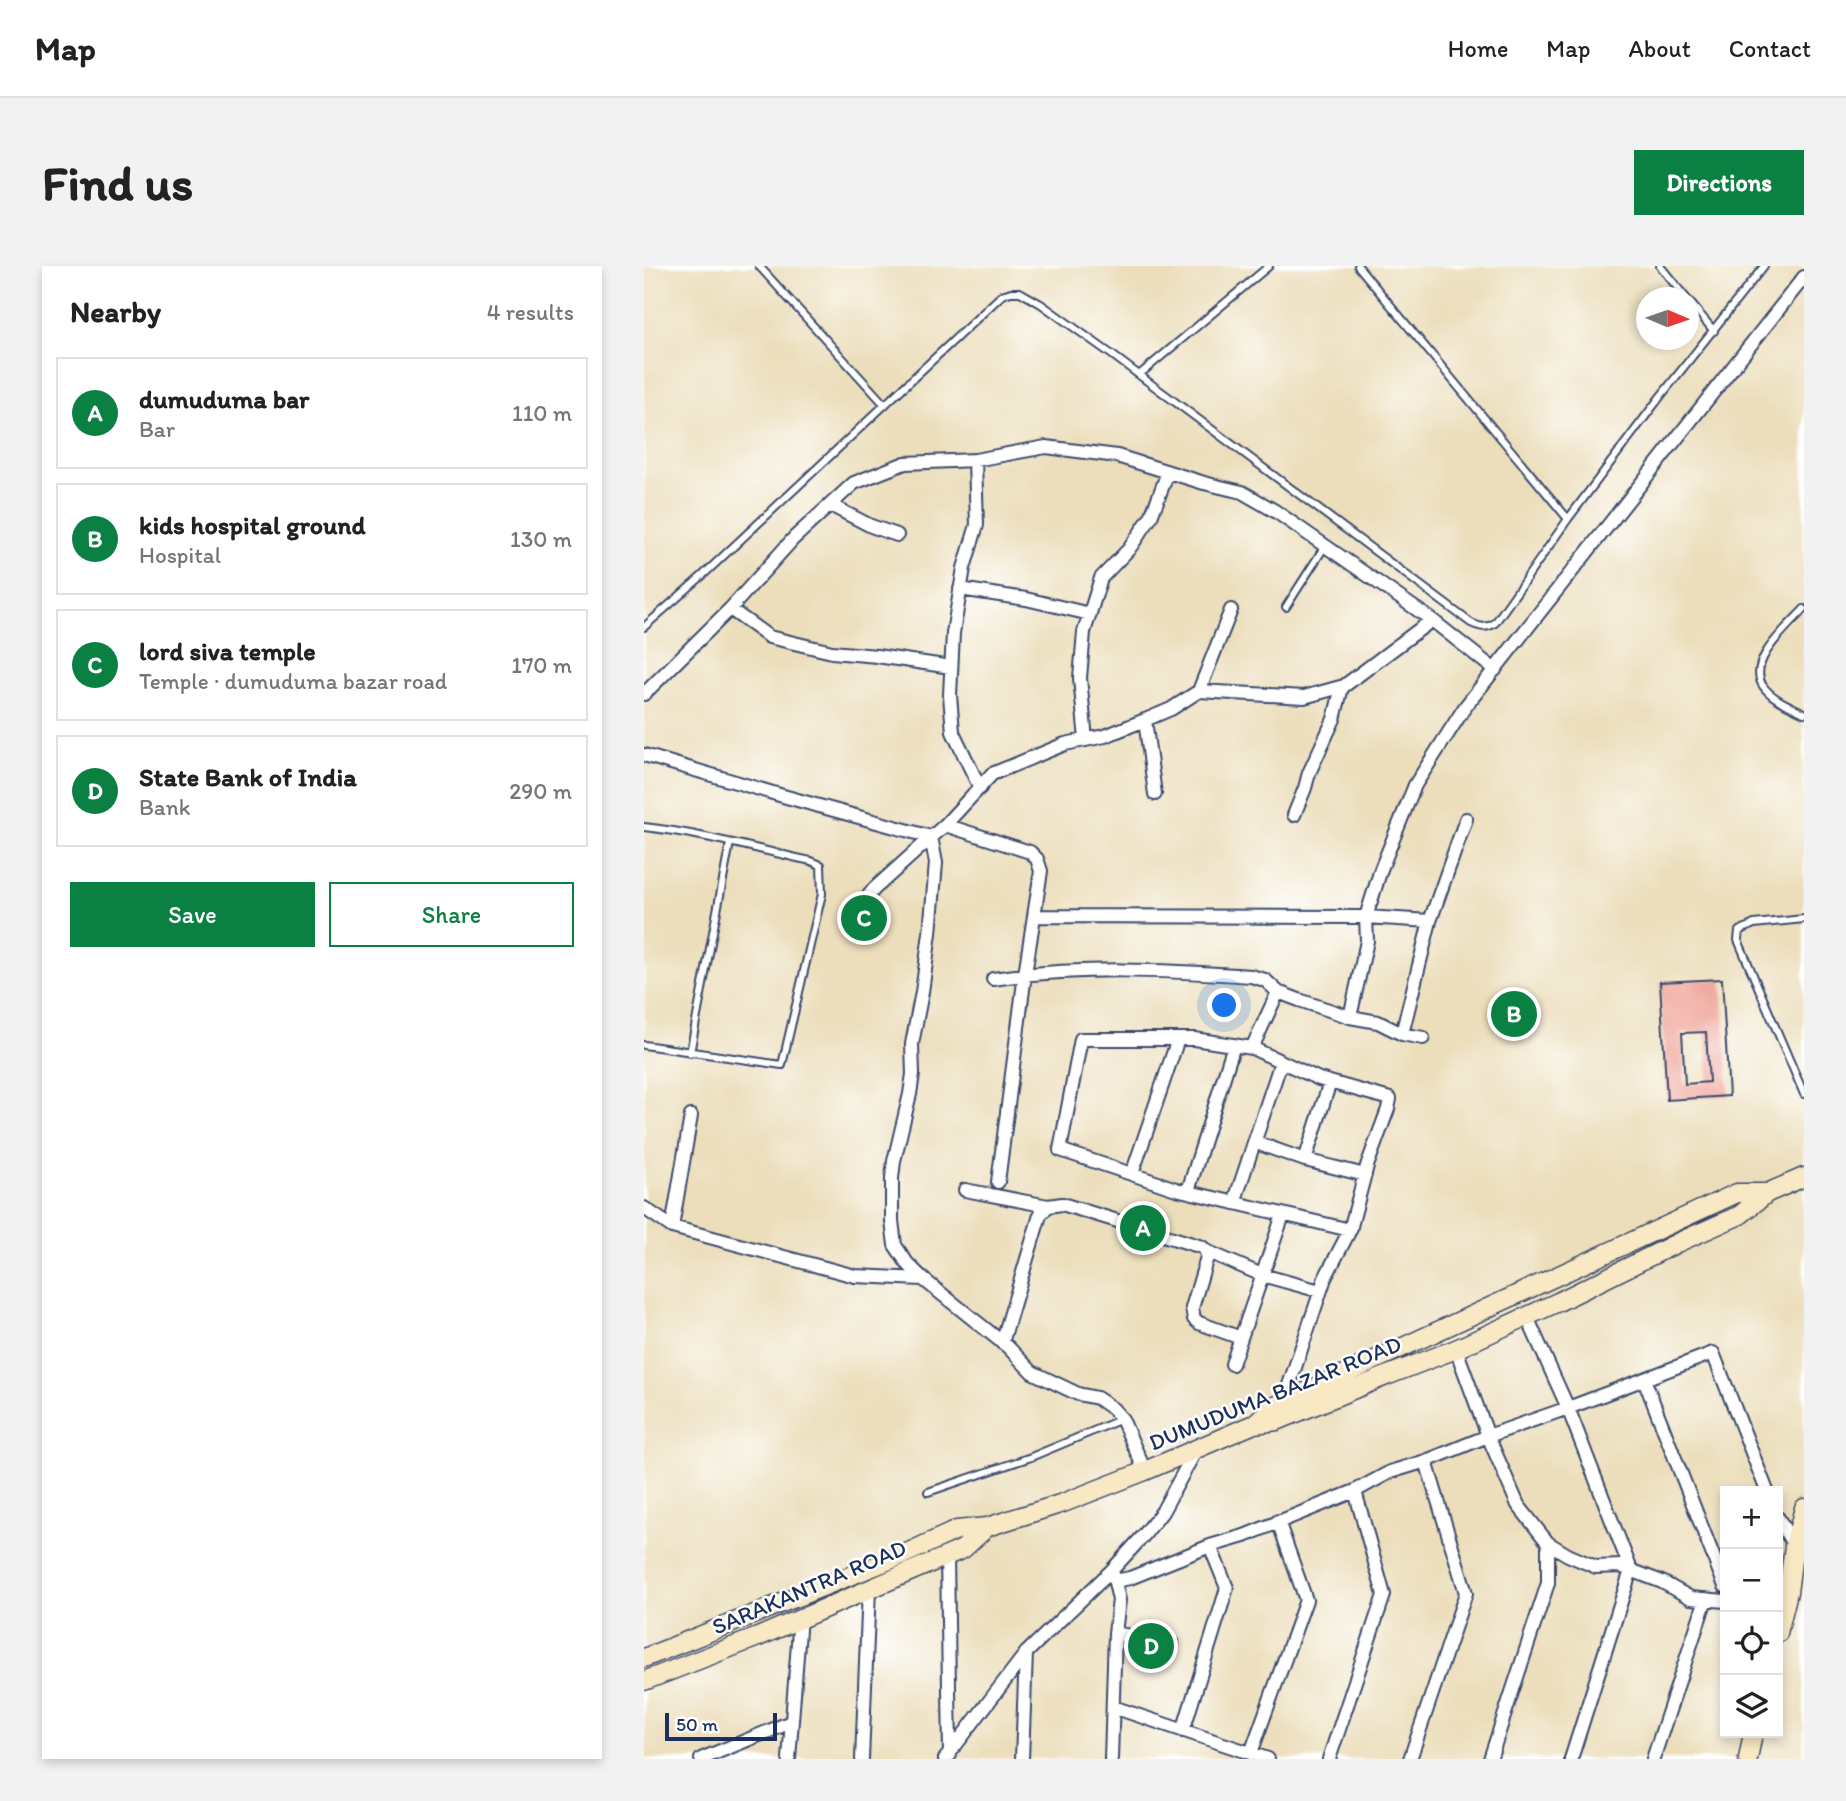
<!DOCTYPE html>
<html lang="en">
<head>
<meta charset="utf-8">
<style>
  :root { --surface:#fff; --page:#f2f2f2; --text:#222; --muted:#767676; --line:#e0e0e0; --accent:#0b8043 }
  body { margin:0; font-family:Itim,sans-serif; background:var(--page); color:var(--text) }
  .controls { position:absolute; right:21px; bottom:21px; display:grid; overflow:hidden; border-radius:0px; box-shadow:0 4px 10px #0003 }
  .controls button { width:63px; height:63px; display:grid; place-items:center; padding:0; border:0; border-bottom:2px solid var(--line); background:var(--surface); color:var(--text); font:35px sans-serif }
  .compass { position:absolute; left:992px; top:21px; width:63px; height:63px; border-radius:50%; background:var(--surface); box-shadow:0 4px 10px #0003; rotate:92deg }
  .scale { position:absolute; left:21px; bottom:18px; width:112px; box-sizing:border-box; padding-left:7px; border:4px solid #1b2f5e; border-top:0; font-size:19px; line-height:24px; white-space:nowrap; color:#1b2f5e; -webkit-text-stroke:5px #fff; paint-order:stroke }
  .you { position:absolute; left:581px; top:740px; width:24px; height:24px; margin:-18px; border:5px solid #fff; border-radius:50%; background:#1a73e8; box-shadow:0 0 0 10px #1a73e833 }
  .badge { display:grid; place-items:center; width:46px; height:46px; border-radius:50%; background:var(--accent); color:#fff; font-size:23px; font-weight:700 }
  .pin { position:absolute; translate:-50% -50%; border:4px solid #fff; box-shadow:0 2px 7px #0006 }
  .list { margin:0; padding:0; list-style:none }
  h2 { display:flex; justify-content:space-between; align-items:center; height:91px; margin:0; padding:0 28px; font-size:30px }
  h2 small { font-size:23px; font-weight:400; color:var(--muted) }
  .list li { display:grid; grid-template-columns:46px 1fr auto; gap:21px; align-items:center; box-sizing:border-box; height:112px; margin:0 14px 14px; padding:0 14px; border:2px solid var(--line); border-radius:0px }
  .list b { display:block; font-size:26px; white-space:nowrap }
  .list p { margin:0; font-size:23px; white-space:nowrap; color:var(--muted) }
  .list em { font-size:23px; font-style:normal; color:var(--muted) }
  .actions { display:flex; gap:14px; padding:21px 28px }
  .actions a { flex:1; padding:16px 0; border:2px solid var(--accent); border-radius:0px; text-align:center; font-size:24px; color:var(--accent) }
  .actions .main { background:var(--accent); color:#fff }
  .icon { flex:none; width:38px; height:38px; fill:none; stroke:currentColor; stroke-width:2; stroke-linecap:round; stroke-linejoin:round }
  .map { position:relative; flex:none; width:1160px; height:1493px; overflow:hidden; border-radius:0px }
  header { display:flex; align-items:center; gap:42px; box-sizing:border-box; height:98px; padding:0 35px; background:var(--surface); border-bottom:2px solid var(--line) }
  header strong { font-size:33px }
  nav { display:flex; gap:38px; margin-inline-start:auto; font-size:24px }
  .intro { display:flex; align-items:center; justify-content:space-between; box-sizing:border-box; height:168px; padding:0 42px }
  h1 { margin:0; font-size:49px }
  .button { padding:18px 32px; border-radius:0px; background:var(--accent); color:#fff; font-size:24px; font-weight:700 }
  main { display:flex; gap:42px; padding:0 42px }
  aside { flex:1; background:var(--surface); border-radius:0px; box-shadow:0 4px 10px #0003 }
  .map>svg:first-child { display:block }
  .building { fill:#ee9d92; fill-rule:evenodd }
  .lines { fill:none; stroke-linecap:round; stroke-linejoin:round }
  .lane-casing { stroke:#3a496c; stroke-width:10 }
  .street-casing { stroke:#3a496c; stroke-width:16 }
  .secondary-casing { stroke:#3a496c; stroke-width:21 }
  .lane { stroke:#fff; stroke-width:6 }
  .street { stroke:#fff; stroke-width:12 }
  .secondary { stroke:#f8e8c3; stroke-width:18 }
  .labels { text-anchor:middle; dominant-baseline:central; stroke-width:5; stroke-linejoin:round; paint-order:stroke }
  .street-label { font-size:23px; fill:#1b2f5e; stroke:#fff }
</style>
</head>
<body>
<header>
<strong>Map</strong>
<nav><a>Home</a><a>Map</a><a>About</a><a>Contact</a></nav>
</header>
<div class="intro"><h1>Find us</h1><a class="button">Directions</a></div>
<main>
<aside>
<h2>Nearby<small>4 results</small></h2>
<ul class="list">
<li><span class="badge">A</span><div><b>dumuduma bar</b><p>Bar</p></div><em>110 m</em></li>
<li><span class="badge">B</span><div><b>kids hospital ground</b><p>Hospital</p></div><em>130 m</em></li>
<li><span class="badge">C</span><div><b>lord siva temple</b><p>Temple · dumuduma bazar road</p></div><em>170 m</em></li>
<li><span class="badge">D</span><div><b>State Bank of India</b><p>Bank</p></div><em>290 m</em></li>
</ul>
<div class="actions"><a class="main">Save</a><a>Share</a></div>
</aside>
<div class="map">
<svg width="1160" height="1493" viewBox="0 0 1160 1493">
  <rect width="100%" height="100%" fill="#fff"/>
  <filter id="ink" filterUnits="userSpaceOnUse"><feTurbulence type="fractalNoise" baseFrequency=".0143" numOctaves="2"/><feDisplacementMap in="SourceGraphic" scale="14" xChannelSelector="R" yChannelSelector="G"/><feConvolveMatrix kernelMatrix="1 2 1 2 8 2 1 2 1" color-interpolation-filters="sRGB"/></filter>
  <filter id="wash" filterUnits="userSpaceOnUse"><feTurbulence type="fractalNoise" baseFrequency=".00686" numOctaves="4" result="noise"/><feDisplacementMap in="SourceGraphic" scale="28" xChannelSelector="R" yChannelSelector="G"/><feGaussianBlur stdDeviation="1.57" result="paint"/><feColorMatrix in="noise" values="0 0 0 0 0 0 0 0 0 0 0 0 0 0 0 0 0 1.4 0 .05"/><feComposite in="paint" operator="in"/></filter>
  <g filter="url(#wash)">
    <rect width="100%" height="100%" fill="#ecdebb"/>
    <g id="blocks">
      <!-- building -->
      <path class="building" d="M1078,713L1085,830L1023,834L1016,716ZM1062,766L1065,816L1041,818L1038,767Z"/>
    </g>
  </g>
  <g filter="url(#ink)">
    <use href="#blocks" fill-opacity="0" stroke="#3a496c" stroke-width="2"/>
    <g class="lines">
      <!-- lane casing -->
      <g class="lane-casing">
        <path id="lane" d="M115,0L241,139
          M714,0L924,253
          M1016,0L1042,32
          M1044,34L1070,65
          M495,109L625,0
          M642,341L681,280
          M1160,343C1145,360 1102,395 1119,420C1128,433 1147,440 1160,447
          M0,361L58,310L358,29L367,26H376L397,38L467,88L827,357C836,361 842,363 851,357L924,253L1016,131L1120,0
          M0,561C56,567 112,583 167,595L177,599L178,628L138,799L0,779
          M1160,653L1110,658L1095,665L1094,674L1160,828
          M46,787L86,577
          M284,1226L387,1191L478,1153"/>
      </g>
      <!-- street casing -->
      <g class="street-casing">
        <path id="street" d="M331,194L333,259L320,302L309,367L306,429L309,466L336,522
          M186,239L227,260L253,269
          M316,323L382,333L446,348
          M86,343L125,371L188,386L233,390L307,401
          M555,425L587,344
          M0,428L86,343L150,272L210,217L261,197L331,194L402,181L473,190L560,217L598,226L631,245L788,354
          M501,454L527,443L555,425L660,431L700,420L788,354L851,404
          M442,474L436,412L440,366L457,312L485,283L507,251L524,206
          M0,489L139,530L287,571L292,597L286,667L278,726L268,778L269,808L266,828L250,895L248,912V955L251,979L263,997L279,1013L364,1081L388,1106L434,1128L453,1132L469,1143L478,1153L501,1205
          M650,549L661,522L665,507L690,453L698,421
          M301,559L386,586L393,593L397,605L381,708L354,916
          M390,650L722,651L786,655L758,768
          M208,651L230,623L301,559L348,508L421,478L461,470L501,454L511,528
          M786,655L822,553
          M349,713C433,700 522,704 607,710L621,714L634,726
          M706,751L723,675L722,651L737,603L771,519L821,441L1160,11
          M608,782L550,773H437L416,884L532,923L706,964
          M686,816L661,894L721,909
          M610,876L661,894
          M488,908L534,773
          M321,924L404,940
          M544,925L590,779
          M590,937L637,796
          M0,942L28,961L211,1010L279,1013
          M28,961L47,850
          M562,985L618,1009L676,1025
          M358,1077L396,949L404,940L418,938L558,981L562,985L563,991L548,1042L550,1053L555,1057L597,1072
          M812,1083L844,1170L924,1142L883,1051
          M588,1098L639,949
          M1000,1113L1081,1320
          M639,1137L681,1012L706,964L723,900L744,843L746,833L675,813L608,782L634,726L655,734L706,751L734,756L758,768L779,772
          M1134,1252L1150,1280
          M303,1289L306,1489
          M469,1308L475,1334L471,1367L528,1378
          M471,1315L486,1312L566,1280L600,1270L711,1225L746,1206L782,1195L844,1170L874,1239L904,1277L924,1289L952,1301L976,1300L1018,1316L1047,1332L1081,1335
          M469,1441L624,1493
          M539,1465L583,1322L566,1280
          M607,1487L662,1334L634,1255
          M57,1493L147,1456
          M145,1493L156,1351
          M218,1493L225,1323
          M301,1493L382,1387L468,1304L500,1269L518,1246L553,1182
          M378,1493L382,1387
          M467,1493L471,1367
          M685,1493L740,1329L711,1225
          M766,1493L822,1327L782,1195
          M846,1493L904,1317V1277
          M927,1493L987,1304L924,1142L1069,1087L1123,1225
          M1009,1493L1062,1333"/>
      </g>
      <!-- secondary casing -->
      <g class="secondary-casing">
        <path id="secondary" d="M610,1158L629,1141L1093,927H1123
          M1134,1367L1144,1326L1150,1280L1160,1242
          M0,1392L256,1290L313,1264L343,1261L419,1237L501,1205L610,1158L633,1155L742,1110L812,1083L914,1036L1033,977L1096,949L1123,927L1160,911
          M0,1415L114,1371L319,1283L343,1261
          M1104,1493L1109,1467"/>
      </g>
      <!-- lane -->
      <use href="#lane" class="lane"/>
      <!-- street -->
      <use href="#street" class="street"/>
      <!-- secondary -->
      <use href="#secondary" class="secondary"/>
    </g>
  </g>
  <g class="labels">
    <!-- street labels -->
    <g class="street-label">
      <text transform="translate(631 1127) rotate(-22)">DUMUDUMA BAZAR ROAD</text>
      <text transform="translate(165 1321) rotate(-23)">SARAKANTRA ROAD</text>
    </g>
  </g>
</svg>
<div class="controls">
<button>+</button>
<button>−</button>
<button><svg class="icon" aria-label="locate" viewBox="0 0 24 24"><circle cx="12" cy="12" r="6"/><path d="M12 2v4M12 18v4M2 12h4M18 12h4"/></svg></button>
<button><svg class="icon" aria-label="layers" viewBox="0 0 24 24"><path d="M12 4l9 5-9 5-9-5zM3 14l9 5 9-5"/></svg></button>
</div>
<svg class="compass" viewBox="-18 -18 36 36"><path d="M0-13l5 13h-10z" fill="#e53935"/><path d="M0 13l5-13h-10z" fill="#767676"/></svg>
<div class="scale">50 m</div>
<div class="you"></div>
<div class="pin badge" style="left:499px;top:962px">A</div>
<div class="pin badge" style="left:870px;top:748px">B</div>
<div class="pin badge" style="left:220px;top:652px">C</div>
<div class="pin badge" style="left:507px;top:1380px">D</div>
</div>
</main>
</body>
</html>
